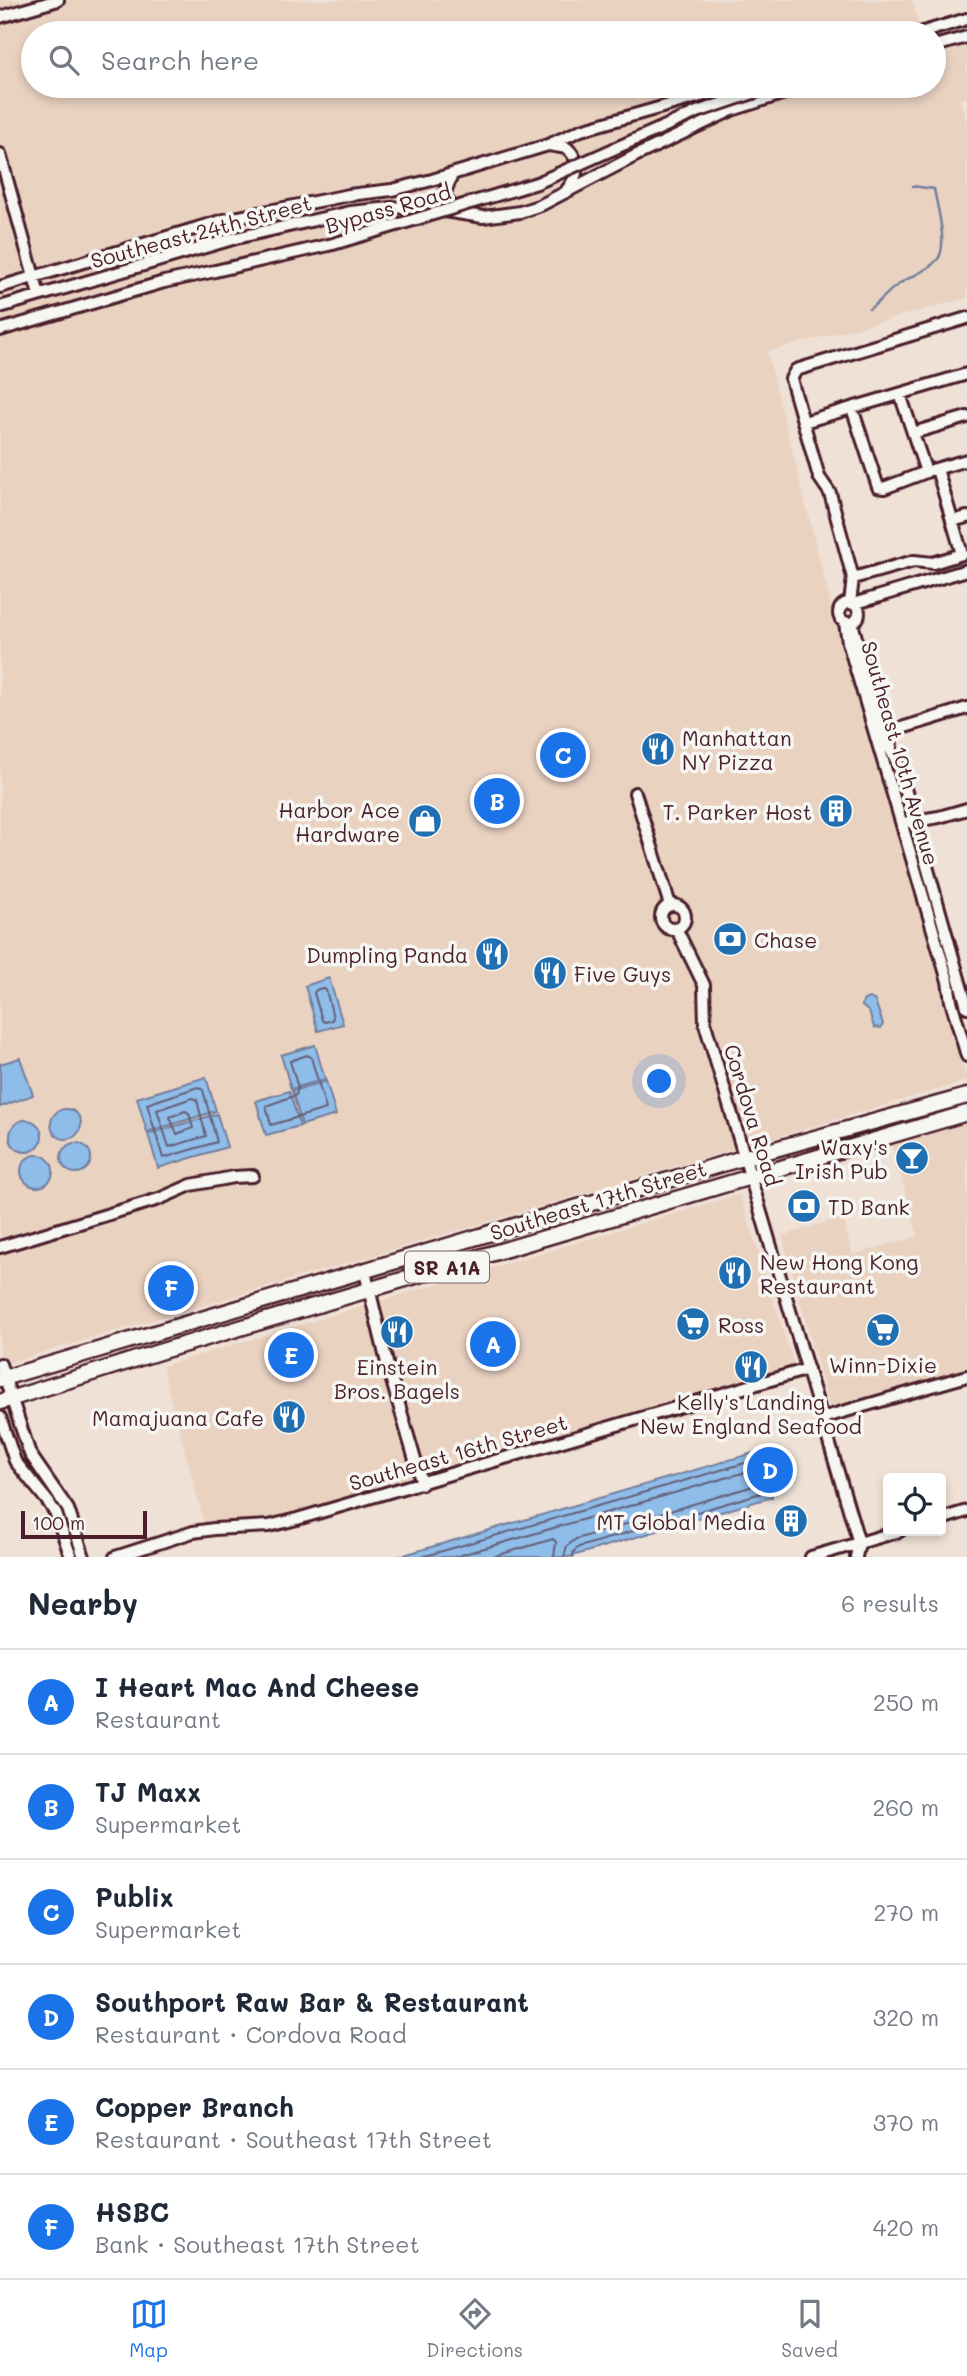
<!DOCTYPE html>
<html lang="en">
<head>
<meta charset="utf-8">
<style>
  :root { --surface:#fff; --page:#f6f6f7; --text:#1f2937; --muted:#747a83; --line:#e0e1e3; --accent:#1a73e8 }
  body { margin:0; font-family:Mali,sans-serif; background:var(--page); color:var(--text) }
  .controls { position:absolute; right:21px; bottom:21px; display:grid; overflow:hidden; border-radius:7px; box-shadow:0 4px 10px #0003 }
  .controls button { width:63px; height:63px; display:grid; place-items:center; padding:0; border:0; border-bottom:2px solid var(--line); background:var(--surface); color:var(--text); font:35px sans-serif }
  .scale { position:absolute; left:21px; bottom:18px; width:126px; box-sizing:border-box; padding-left:7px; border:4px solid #4a1f2b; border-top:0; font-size:19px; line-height:24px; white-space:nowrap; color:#4a1f2b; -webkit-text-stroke:5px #f6f6f2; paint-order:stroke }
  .you { position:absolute; left:660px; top:1082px; width:24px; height:24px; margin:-18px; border:5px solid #fff; border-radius:50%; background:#1a73e8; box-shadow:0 0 0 10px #1a73e833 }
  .badge { display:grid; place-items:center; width:46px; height:46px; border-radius:50%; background:var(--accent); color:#fff; font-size:23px; font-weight:700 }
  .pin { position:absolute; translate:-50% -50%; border:4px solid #fff; box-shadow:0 2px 7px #0006 }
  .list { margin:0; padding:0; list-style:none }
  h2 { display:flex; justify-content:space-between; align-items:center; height:91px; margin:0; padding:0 28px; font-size:30px }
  h2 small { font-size:23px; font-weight:400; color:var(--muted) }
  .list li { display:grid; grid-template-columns:46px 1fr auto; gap:21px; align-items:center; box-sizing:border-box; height:105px; padding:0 28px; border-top:2px solid var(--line) }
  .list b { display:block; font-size:26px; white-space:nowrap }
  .list p { margin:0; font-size:23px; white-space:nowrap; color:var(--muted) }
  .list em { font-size:23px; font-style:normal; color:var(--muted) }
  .icon { flex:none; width:38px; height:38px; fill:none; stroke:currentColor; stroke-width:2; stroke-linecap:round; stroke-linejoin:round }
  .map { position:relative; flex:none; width:967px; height:1557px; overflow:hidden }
  .search { position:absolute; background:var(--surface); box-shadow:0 4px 10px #0003; left:21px; right:21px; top:21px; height:77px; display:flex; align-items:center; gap:18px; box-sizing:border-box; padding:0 24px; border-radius:38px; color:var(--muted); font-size:26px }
  .sheet { height:721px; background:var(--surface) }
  nav { display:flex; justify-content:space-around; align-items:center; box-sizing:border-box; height:98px; border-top:2px solid var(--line); background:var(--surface); font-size:19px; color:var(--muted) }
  nav a { display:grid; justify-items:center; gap:4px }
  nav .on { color:var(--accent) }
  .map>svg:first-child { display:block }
  .built { fill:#ead2c1 }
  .water { fill:#8ebde9; stroke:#737e9d; stroke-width:2 }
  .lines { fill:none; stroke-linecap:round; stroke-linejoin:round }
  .shore { stroke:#655e77; stroke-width:2 }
  .stream { stroke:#737e9d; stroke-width:2.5 }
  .minor-casing { stroke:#4a1f2b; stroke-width:16 }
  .major-casing { stroke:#4a1f2b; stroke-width:19 }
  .minor { stroke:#f6f6f2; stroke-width:10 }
  .major { stroke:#f6f6f2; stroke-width:14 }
  .minor-bridge-casing { stroke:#4a1f2b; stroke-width:16; stroke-linecap:butt }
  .minor-bridge { stroke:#f6f6f2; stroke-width:10 }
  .labels { text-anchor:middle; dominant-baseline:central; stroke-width:7; stroke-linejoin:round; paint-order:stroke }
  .shield { fill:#f6f6f2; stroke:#7e6067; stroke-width:2 }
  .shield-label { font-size:19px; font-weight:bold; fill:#4a1f2b }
  .street-label { font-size:21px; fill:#4a1f2b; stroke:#f6f6f2 }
  .poi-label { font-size:21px; fill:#4a1f2b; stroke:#f6f6f2; text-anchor:start }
</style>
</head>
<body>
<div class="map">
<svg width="967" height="1557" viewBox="0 0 967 1557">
  <rect width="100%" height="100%" fill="#efe1d5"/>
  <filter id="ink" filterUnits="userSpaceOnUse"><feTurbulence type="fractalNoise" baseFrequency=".0143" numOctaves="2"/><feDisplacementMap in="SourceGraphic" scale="14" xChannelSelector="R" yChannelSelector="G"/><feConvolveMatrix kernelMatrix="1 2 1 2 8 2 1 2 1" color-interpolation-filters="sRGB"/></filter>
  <g filter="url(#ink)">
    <!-- built -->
    <path class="built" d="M0,0H912L921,33H33V86H934V54L967,46V97L960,100L967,124V298L767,352L835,620L929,942L967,1081L0,1365Z
      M967,1123V1371L830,1409L782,1236L843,1217L853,1255L918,1236L892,1144Z
      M740,1194L795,1368L272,1521L205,1526L162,1366Z"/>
    <!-- water -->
    <path class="water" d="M329,978L343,1024L318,1031L305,986Z
      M870,998L875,1001L883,1024L881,1028L874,1027L869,1012L861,1005L864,1000Z
      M315,1045L325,1079L291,1089L281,1055Z
      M20,1058L33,1095L0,1107V1064Z
      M206,1077L216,1111L147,1132L137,1098Z
      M326,1081L336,1115L302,1125L292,1091Z
      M289,1091L300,1126L266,1135L256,1101Z
      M51 1124a15 15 0 1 1 30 0a15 15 0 1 1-30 0Z
      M217,1114L227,1147L158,1168L148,1134Z
      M10 1136a16 16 0 1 1 32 0a16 16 0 1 1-32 0Z
      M61 1158a15 15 0 1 1 30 0a15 15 0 1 1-30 0Z
      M21 1171a16 16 0 1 1 32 0a16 16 0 1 1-32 0Z
      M760,1451L772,1497L569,1557H397Z"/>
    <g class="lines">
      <!-- shore -->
      <path class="shore" d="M322,988L326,990L333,1017L332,1020L325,1022L322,1020L314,993L316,990Z
        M307,1055L311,1057L326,1109L271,1125L266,1106L296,1095L298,1088L290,1061Z
        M198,1087L203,1090L217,1142L163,1158L147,1104Z
        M192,1098L197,1100L206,1136L169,1147L157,1110Z
        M185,1111L189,1113L193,1128L177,1134L170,1117Z
        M422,1557L752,1461L756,1463L763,1489L761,1493L579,1547L574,1551L573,1557
        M454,1557L746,1472L750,1474L753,1484L750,1487L576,1539L567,1546L564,1557
        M492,1557L553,1539L556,1542L554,1557"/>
      <!-- stream -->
      <path class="stream" d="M869,309C881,302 888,291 899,284C911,276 928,271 937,260C949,247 937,206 934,189L913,186"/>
      <!-- minor casing -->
      <g class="minor-casing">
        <path id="minor" d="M0,17L58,0
          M920,33L967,19
          M934,46L967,37
          M549,145L567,148C582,161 578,177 566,191
          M0,154L39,295
          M452,175L444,195L455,212
          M0,287L224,220L349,195L392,190L432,180L548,145L581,130L736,86
          M0,307L236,238L350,212L411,206L483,217L520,212L541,205L637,155L732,110L807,86
          M0,330L164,282L215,271
          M900,394L913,433
          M852,408L878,487L884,488L926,472L913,433L967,417
          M804,422L967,374
          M932,470L967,460
          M952,521L967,517
          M853,578L914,561L933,563L962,554L937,469
          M839 613a10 10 0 1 1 20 0a10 10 0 1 1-20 0Z
          M850,603L853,578L849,563L830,493L819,477L791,379L796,370L967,318
          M853,604L967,570
          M845,623L848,642L948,981L951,1001L967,1056
          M852,623L883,736L898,764L967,1007
          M891,748L890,735L895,730L967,708
          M635,793L670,905
          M908,822L939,817L967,809
          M661 917a12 12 0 1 1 24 0a12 12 0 1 1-24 0Z
          M676,928L704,985L705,1024L859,1543L856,1557
          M0,1247L159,1199L191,1185L234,1177L253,1176
          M365,1272L388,1367L422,1484
          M0,1364L30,1454L68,1509L84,1557
          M0,1417L15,1461L49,1503L56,1514L71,1557
          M822,1418L967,1376
          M941,1519L967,1511
          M115,1557L193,1532L214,1529L269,1526L297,1519L808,1369
          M811,1557L900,1531"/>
      </g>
      <!-- major casing -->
      <g class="major-casing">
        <path id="major" d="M0,1379L746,1157L967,1096
          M0,1402L162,1351L967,1113"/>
      </g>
      <!-- minor -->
      <use href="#minor" class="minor"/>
      <!-- major -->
      <use href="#major" class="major"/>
      <!-- minor-bridge casing -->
      <g class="minor-bridge-casing">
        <path id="minor-bridge" d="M215,271L333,244L537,183L697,112L774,86"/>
      </g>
      <!-- minor-bridge -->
      <use href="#minor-bridge" class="minor-bridge"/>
    </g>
  </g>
  <!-- icons -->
  <defs>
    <g id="restaurant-disc" transform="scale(1.75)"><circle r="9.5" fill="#1f6fb2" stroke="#f6f6f2"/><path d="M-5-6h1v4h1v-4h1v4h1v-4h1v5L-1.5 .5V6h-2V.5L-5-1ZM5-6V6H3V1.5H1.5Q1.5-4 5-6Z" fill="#fff"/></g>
    <g id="building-disc" transform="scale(1.75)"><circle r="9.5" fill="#1f6fb2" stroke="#f6f6f2"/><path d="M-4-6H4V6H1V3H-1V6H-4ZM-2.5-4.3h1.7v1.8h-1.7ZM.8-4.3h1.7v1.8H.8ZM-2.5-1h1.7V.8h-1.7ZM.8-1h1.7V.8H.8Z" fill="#fff"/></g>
    <g id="shop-disc" transform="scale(1.75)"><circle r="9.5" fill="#1f6fb2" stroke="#f6f6f2"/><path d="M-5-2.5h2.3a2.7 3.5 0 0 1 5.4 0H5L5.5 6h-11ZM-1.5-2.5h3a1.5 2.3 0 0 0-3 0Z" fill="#fff"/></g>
    <g id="bank-disc" transform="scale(1.75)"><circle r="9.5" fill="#1f6fb2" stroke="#f6f6f2"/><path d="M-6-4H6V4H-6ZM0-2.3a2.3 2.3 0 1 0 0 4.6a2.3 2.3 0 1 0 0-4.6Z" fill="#fff"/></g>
    <g id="bar-disc" transform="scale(1.75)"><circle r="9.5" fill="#1f6fb2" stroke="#f6f6f2"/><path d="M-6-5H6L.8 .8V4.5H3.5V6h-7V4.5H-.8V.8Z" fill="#fff"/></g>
    <g id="supermarket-disc" transform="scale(1.75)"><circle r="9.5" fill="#1f6fb2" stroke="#f6f6f2"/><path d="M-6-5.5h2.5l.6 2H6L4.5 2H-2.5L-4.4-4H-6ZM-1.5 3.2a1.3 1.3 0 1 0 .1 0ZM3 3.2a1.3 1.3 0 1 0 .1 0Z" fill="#fff"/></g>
  </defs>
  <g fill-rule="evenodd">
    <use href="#restaurant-disc" x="658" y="749"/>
    <use href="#building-disc" x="836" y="811"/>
    <use href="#shop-disc" x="425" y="821"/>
    <use href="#bank-disc" x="730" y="939"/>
    <use href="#restaurant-disc" x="492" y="954"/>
    <use href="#restaurant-disc" x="550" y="973"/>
    <use href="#bar-disc" x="912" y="1158"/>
    <use href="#bank-disc" x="804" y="1206"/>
    <use href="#restaurant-disc" x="735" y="1273"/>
    <use href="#supermarket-disc" x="693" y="1324"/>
    <use href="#supermarket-disc" x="883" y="1330"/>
    <use href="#restaurant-disc" x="397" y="1332"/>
    <use href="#restaurant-disc" x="751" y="1367"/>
    <use href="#restaurant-disc" x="289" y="1417"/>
    <use href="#building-disc" x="791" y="1521"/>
  </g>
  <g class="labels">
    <!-- shield labels -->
    <rect class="shield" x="405" y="1251.5" width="84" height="31" rx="5"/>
    <g class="shield-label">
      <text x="447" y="1267">SR A1A</text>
    </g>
    <!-- street labels -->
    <g class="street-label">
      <text transform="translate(388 208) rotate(-16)">Bypass Road</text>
      <text transform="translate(201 231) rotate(-15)">Southeast 24th Street</text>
      <text transform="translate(901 753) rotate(74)">Southeast 10th Avenue</text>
      <text transform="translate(753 1115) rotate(73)">Cordova Road</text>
      <text transform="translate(598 1200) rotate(-17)">Southeast 17th Street</text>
      <text transform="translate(458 1452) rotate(-16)">Southeast 16th Street</text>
    </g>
    <!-- poi labels -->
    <g class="poi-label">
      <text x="682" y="737">Manhattan<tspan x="682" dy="24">NY Pizza</tspan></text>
      <text x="400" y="809" text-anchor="end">Harbor Ace<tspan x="400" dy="24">Hardware</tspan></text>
      <text x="812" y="811" text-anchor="end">T. Parker Host</text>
      <text x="754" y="939">Chase</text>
      <text x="468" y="954" text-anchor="end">Dumpling Panda</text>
      <text x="574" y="973">Five Guys</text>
      <text x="888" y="1146" text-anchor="end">Waxy's<tspan x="888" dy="24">Irish Pub</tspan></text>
      <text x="828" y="1206">TD Bank</text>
      <text x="760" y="1261">New Hong Kong<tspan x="760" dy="24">Restaurant</tspan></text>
      <text x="718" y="1324">Ross</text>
      <text x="883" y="1364" text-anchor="middle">Winn-Dixie</text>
      <text x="397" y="1366" text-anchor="middle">Einstein<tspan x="397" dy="24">Bros. Bagels</tspan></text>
      <text x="751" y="1401" text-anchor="middle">Kelly's Landing<tspan x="751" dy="24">New England Seafood</tspan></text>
      <text x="264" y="1417" text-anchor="end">Mamajuana Cafe</text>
      <text x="766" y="1521" text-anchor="end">MT Global Media</text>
    </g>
  </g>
</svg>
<div class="controls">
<button><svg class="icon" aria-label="locate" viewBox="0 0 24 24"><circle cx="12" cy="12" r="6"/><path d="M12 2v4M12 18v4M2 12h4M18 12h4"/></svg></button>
</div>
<div class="scale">100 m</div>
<div class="you"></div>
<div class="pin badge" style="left:493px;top:1344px">A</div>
<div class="pin badge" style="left:497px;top:801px">B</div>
<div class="pin badge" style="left:563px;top:755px">C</div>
<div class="pin badge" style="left:770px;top:1470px">D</div>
<div class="pin badge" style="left:291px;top:1355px">E</div>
<div class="pin badge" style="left:171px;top:1288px">F</div>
<div class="search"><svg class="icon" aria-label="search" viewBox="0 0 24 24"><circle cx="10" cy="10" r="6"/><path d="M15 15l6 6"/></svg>Search here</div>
</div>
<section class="sheet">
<h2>Nearby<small>6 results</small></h2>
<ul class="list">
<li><span class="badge">A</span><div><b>I Heart Mac And Cheese</b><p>Restaurant</p></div><em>250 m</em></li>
<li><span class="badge">B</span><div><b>TJ Maxx</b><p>Supermarket</p></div><em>260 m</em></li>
<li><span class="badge">C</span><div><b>Publix</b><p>Supermarket</p></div><em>270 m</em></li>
<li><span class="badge">D</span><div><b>Southport Raw Bar &amp; Restaurant</b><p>Restaurant · Cordova Road</p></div><em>320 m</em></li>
<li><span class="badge">E</span><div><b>Copper Branch</b><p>Restaurant · Southeast 17th Street</p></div><em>370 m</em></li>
<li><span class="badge">F</span><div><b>HSBC</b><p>Bank · Southeast 17th Street</p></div><em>420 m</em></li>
</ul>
</section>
<nav>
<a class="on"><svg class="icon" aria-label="map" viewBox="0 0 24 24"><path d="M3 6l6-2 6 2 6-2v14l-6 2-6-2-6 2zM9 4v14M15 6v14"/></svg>Map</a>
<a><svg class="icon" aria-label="directions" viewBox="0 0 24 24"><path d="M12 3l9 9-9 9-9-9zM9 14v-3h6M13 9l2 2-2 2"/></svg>Directions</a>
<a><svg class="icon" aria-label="saved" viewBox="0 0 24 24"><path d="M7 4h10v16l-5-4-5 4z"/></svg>Saved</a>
</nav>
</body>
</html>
